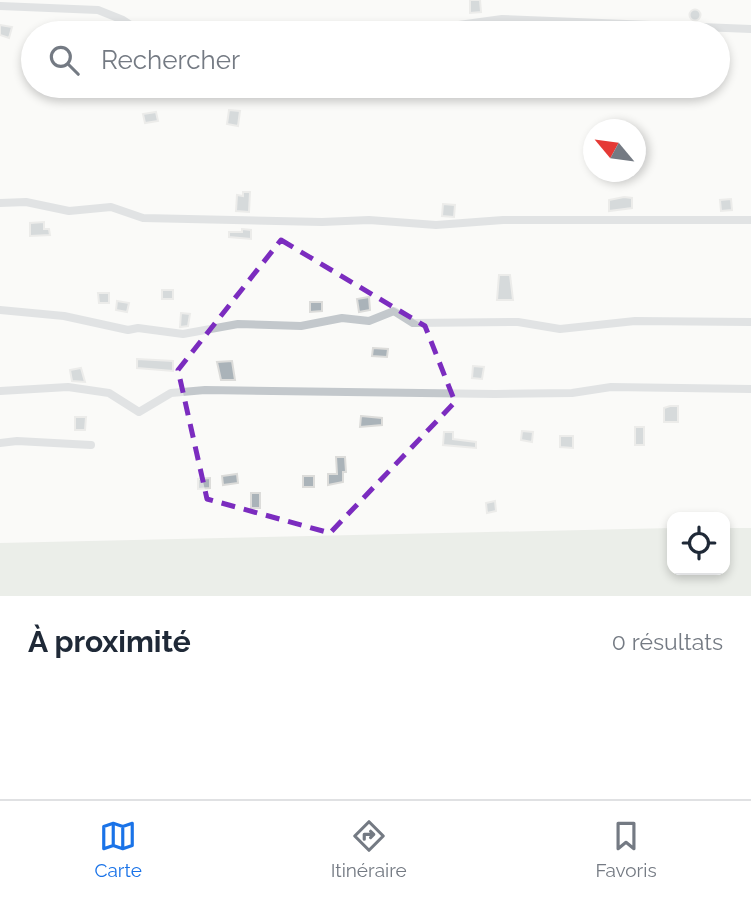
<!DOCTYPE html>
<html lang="fr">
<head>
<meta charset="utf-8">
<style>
  :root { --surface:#fff; --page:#f2f2f3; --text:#1f2937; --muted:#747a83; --line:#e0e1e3; --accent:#1a73e8 }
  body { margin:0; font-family:Raleway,sans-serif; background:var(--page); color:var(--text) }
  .controls { position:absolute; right:21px; bottom:21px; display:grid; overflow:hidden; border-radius:14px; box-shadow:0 4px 10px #0003 }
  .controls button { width:63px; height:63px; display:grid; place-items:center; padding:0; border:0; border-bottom:2px solid var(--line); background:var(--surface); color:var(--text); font:35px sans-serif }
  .compass { position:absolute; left:583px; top:119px; width:63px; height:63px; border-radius:50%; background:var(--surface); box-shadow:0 4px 10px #0003; rotate:299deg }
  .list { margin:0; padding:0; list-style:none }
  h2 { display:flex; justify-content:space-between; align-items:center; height:91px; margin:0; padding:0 28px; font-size:30px }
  h2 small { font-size:23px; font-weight:400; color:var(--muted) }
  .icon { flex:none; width:38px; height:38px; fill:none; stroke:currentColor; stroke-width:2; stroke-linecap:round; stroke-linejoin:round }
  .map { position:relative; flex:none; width:751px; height:596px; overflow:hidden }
  .search { position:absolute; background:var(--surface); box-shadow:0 4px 10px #0003; left:21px; right:21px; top:21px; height:77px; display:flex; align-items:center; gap:18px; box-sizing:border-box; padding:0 24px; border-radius:38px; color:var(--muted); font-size:26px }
  .sheet { height:203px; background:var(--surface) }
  nav { display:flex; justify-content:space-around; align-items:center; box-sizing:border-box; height:98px; border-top:2px solid var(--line); background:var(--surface); font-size:19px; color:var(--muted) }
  nav a { display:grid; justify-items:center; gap:4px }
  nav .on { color:var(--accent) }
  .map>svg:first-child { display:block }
  .green { fill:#dadfd7 }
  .building { fill:#aab3b9; stroke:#dcdcda; stroke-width:2 }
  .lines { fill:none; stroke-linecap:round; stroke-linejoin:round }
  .street { stroke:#c3c8cc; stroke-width:8 }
  .marked { fill:none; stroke:#7b2cbf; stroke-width:5; stroke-dasharray:14 9; stroke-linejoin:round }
</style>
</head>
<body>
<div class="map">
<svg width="751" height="596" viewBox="0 0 751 596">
  <rect width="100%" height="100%" fill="#fafaf8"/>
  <!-- green -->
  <path class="green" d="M672,528V570H725V528H751V596H0V543Z"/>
  <!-- building -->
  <path class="building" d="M470,0H480L481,12L470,13Z
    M689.5 15a5.5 5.5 0 1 1 11 0a5.5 5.5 0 1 1-11 0Z
    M296,24V27L305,26V33H291V25Z
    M0,25L12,27L9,38L0,35Z
    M229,110L240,111L238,126L227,124Z
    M156,112L158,121L145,123L143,114Z
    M243,192H250L249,212L236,211L237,195L243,196Z
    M624,197L632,198V208L609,211V200Z
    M731,199L732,210L721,211L720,200Z
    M443,204L455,205L454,217L442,216Z
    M44,222V229H49L50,235L30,236V223Z
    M242,229L251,230V239L229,237V232H242Z
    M499,275H510L513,300H497Z
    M162,290H173V299H162Z
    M98,293H109V303H99Z
    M369,297L370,310L359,312L357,299Z
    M117,301L129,303L127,312L116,310Z
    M310,302H322V311L310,312Z
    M181,313L190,314L188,326L180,327Z
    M373,348L388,349L387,357L372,356Z
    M137,359L173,361V371L137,368Z
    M232,361L235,380H221L217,362Z
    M473,366L484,367L482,379L472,378Z
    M81,368L85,382L72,381L70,370Z
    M670,406H678V422H664V408Z
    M361,416L382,418V425L360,427Z
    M75,417H86L85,430H75Z
    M635,427H644V445H635Z
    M522,431L533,432L532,442L521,440Z
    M444,432H453V439L476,442V448L443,445Z
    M560,436H573V448L560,447Z
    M336,457H345L346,472H343V482L328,485V474H337Z
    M237,474L238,483L223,485L222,476Z
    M303,476H314V487H303Z
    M210,478V488L198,489V479Z
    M251,493H260V508H251Z
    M495,501L496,511L487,513L486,503Z"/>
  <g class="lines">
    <!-- street -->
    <path class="street" d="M0,6L98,10L123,20L143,33
      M401,33L502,19L751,29
      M0,203L26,202L69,211L111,207L143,218L322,222L369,220L436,225L503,220H751
      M0,310L64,316L128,330L138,328L183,334L238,324L301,326L342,318L369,321L394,311L413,323L518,322L560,329L635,321L751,322
      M0,391L68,387L109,393L139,412L171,393L205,390L495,394L572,393L611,387L751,389
      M0,443L17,441L91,445"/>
  </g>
  <!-- marked area -->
  <path d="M0 0H751V596H0ZM281,240L425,326L455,402L330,533L207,499L178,370Z" fill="#fafaf8" fill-opacity=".55" fill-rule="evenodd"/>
  <path class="marked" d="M281,240L425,326L455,402L330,533L207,499L178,370Z"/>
</svg>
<div class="controls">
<button><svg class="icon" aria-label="locate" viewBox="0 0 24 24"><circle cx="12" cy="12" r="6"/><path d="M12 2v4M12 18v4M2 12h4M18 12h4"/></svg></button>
</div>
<svg class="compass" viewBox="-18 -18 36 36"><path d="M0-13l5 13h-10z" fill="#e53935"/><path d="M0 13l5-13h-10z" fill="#747a83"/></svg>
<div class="search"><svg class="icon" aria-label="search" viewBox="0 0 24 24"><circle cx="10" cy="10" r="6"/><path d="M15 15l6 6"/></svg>Rechercher</div>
</div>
<section class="sheet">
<h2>À proximité<small>0 résultats</small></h2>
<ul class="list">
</ul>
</section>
<nav>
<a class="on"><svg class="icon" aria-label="map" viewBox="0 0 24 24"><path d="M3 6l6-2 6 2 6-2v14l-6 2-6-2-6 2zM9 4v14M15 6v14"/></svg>Carte</a>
<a><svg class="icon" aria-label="directions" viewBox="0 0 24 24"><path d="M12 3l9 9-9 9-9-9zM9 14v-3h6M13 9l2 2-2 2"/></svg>Itinéraire</a>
<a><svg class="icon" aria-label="saved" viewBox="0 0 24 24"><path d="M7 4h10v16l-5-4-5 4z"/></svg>Favoris</a>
</nav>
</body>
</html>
